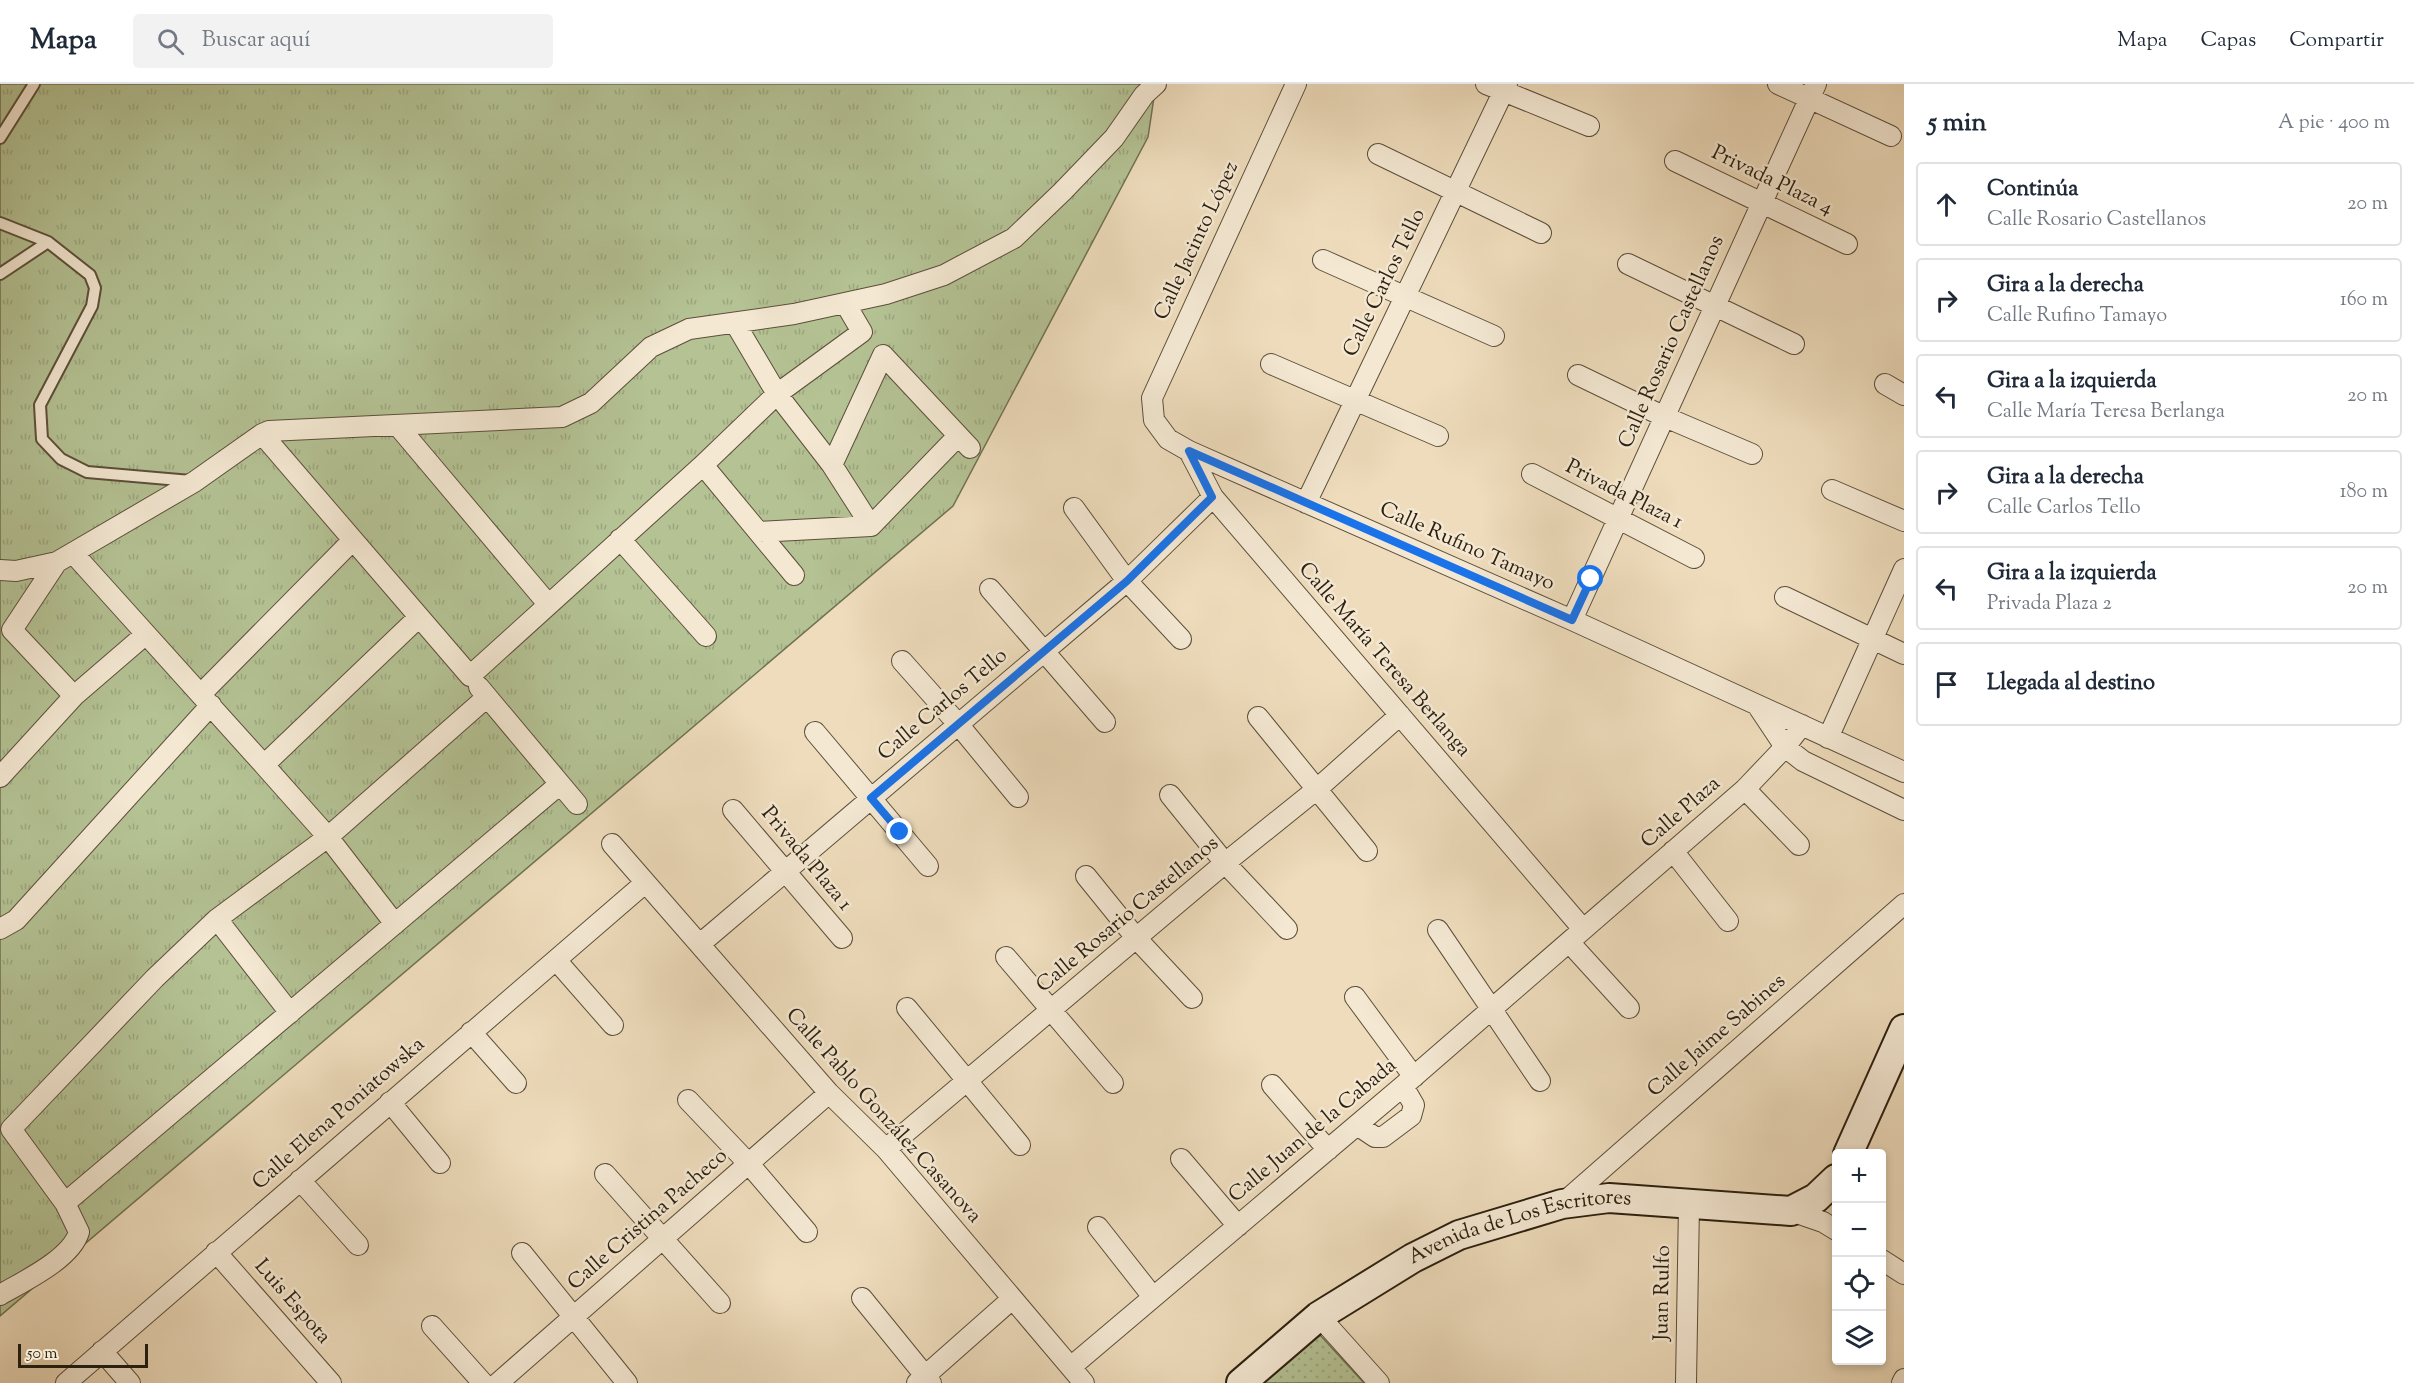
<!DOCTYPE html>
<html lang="es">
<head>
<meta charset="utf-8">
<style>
  :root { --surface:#fff; --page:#f2f2f3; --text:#1f2937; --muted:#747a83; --line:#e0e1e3 }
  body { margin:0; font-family:"Sorts Mill Goudy",serif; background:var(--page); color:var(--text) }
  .controls { position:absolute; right:18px; bottom:18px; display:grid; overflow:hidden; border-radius:6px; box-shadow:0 3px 9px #0003 }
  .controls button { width:54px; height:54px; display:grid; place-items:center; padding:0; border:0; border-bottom:2px solid var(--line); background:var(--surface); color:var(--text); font:30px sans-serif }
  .scale { position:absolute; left:18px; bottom:15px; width:130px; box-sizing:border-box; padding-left:6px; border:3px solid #2c200f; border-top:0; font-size:16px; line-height:21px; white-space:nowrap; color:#2c200f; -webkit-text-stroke:4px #f4e8d3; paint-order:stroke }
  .stop { position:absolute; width:18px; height:18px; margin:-14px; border:4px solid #1a73e8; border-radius:50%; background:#fff }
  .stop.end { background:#1a73e8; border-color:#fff; box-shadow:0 2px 6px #0008 }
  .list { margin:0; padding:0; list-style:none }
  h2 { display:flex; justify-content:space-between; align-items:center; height:78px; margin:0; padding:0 24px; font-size:26px }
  h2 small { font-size:20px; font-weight:400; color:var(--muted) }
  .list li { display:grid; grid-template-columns:39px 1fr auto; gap:18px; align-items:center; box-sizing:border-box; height:84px; margin:0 12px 12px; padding:0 12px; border:2px solid var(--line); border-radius:6px }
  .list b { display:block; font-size:22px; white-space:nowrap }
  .list p { margin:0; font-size:20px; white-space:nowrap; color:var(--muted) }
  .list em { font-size:20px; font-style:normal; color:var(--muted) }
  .icon { flex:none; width:33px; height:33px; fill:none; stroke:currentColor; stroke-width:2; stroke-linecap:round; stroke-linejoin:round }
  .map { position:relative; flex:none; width:1904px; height:1299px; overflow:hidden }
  header { display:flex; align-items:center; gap:36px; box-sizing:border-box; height:84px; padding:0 30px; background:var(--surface); border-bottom:2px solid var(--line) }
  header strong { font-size:28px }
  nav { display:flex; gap:33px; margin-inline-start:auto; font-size:21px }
  .search { width:420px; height:54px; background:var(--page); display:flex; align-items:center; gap:15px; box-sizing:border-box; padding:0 21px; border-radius:6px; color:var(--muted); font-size:22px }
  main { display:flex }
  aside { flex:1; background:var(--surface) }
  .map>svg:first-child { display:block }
  .grass { fill:url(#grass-tufts); stroke:#707152; stroke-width:1.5 }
  .park { fill:url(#park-dots); stroke:#707152; stroke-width:1.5 }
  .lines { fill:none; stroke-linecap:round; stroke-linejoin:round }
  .lane-casing { stroke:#5c4f3a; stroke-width:14 }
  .street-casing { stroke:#5c4f3a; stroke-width:22 }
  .secondary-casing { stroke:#2c200f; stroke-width:32 }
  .lane { stroke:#f4e8d3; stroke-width:10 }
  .street { stroke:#f4e8d3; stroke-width:20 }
  .secondary { stroke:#f4e8d3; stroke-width:28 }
  .route { stroke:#1a73e8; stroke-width:8 }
  .labels { text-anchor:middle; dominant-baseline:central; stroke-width:5; stroke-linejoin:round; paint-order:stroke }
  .street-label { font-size:21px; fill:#2c200f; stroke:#f4e8d3 }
</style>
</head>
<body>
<header>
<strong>Mapa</strong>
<div class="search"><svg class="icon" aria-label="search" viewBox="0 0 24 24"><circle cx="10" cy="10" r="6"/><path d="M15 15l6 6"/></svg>Buscar aquí</div>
<nav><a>Mapa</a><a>Capas</a><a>Compartir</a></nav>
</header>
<main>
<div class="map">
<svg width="1904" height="1299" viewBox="0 0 1904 1299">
  <defs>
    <pattern id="grass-tufts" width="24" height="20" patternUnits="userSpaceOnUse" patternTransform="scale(1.5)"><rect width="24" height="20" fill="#b4c294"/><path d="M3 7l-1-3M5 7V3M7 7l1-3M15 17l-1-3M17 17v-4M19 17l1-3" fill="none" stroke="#9ba67e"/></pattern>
    <pattern id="park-dots" width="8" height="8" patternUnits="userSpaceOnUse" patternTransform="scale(1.5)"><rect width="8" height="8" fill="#b4c294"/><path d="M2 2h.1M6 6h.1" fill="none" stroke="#9ba67e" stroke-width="1.8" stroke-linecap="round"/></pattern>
  </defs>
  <rect width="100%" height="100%" fill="#eedcbc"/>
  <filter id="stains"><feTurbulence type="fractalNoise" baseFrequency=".00333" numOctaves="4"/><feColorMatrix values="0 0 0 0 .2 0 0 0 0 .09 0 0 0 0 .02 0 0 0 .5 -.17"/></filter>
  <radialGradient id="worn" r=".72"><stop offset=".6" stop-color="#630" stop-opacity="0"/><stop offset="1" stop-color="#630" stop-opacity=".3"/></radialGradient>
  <!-- grass -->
  <path class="grass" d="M0,0H1156L1148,53L953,422L0,1232Z"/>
  <!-- park -->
  <path class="park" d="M1320,1251L1364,1299H1259Z"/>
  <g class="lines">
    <!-- lane casing -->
    <g class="lane-casing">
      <path id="lane" d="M0,54L34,0
        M0,139L48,158L90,191L95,204L92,222L40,321L42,355L61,375L87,388L191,397
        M0,190L48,158"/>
    </g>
    <!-- street casing -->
    <g class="street-casing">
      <path id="street" d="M1296,0L1152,314L1154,336L1168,355L1189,367L1213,413L1583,845
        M1486,0L1589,42
        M1778,0L1891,52
        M1378,70L1541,149
        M1675,77L1847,160
        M1323,176L1494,252
        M1628,180L1794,260
        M735,239L777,310L832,381L871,442L759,448
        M1271,280L1438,352
        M1578,291L1665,333L1752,370
        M1885,300L1904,311
        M398,342L548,520
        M262,350L470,592L703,381L777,310L862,248L845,219
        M1189,367L1572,536L1904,688
        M703,381L794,491
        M832,381L883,271L970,364
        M1532,390L1694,474
        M1832,406L1904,437
        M1306,419L1507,0
        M1074,424L1127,497L1181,555
        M871,442L958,352
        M620,455L706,552
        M73,469L264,681L419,533
        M57,478L12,546L74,612
        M0,486L16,487L57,478L194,398L262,350L269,347L562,333L591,319L651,263L689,245L794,230L886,210L944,191L1014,154L1062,108L1114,54L1144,11L1156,0
        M990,505L1105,638
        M1785,513L1904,570
        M1572,536L1816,0
        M902,577L958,640L1018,713
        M479,603L577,720
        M201,610L353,456
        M487,613L328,753L217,835L155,894L11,1045L65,1119L560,700
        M1757,621L1785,663L1803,677L1904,726
        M1258,633L1367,767
        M815,648L928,782
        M1828,654L1904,485
        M264,681L328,753L395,840
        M0,693L74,612L146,550
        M1745,705L1799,761
        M1170,711L1225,779L1287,845
        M733,726L842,854
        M612,760L829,1009L886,1065L1084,1299
        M1673,767L1728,837
        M1086,792L1137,855L1192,914
        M217,835L290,929
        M0,845L16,836L211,621
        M1438,846L1540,997
        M1569,858L1629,924
        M700,860L1127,497L1213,413
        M1006,873L1113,999
        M556,876L613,941
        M1355,913L1414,993
        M907,924L1020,1061
        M471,948L516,999
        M1272,1001L1328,1066
        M688,1016L749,1080L807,1148
        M390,1018L440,1079
        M1357,1041L1375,1053H1383L1411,1032L1414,1021L1403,1002
        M886,1065L1225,779L1317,705L1400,631
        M1181,1075L1238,1142
        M605,1090L720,1219
        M300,1096L358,1161
        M1562,1120L1904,820
        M1791,1127L1823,1138L1836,1146
        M1098,1143L1153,1213
        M216,1168L331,1299
        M522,1169L627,1299
        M1882,1176L1904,1190
        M0,1211C24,1197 71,1175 79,1148L65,1119
        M862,1214L931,1299
        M1319,1232L1379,1299
        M432,1242L483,1299
        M102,1267L130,1299
        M1072,1282L1403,1002L1745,705L1785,663L1802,641
        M66,1299L645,799
        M498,1299L829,1009
        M917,1299L1012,1215
        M1686,1299L1689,1121
        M1902,1299L1904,1295"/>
    </g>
    <!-- secondary casing -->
    <g class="secondary-casing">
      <g id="secondary">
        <path d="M1848,1070L1904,945"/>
        <path id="s1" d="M1241,1299L1319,1232L1413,1174L1459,1151L1562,1120L1609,1114L1791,1127L1816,1114L1836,1095"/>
      </g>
    </g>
    <!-- lane -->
    <use href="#lane" class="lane"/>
    <!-- street -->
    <use href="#street" class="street"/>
    <!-- secondary -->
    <use href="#secondary" class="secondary"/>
  </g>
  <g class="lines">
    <!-- route -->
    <path class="route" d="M900,748L871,714L1127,497L1212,413L1189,367L1572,536L1591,495"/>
  </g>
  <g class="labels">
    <!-- street labels -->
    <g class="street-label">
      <text transform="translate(1772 97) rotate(26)">Privada Plaza 4</text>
      <text transform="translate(1197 157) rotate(-65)">Calle Jacinto López</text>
      <text transform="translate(1385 199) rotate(-64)">Calle Carlos Tello</text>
      <text transform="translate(1672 258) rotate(-66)">Calle Rosario Castellanos</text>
      <text transform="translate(1624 411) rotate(27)">Privada Plaza 1</text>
      <text transform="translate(1467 463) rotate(24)">Calle Rufino Tamayo</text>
      <text transform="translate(1384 576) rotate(49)">Calle María Teresa Berlanga</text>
      <text transform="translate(943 621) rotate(-40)">Calle Carlos Tello</text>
      <text transform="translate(1681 729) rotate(-41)">Calle Plaza</text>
      <text transform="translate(806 775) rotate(50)">Privada Plaza 1</text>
      <text transform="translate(1128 831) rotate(-40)">Calle Rosario Castellanos</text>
      <text transform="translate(1717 952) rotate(-41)">Calle Jaime Sabines</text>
      <text transform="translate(339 1030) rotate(-41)">Calle Elena Poniatowska</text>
      <text transform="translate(883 1032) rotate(48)">Calle Pablo González Casanova</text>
      <text transform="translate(1313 1047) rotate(-40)">Calle Juan de la Cabada</text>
      <text transform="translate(648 1136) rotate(-41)">Calle Cristina Pacheco</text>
      <text stroke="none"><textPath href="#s1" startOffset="326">Avenida de Los Escritores</textPath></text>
      <text transform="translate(1663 1209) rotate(-89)">Juan Rulfo</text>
      <text transform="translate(292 1218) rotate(49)">Luis Espota</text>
    </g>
  </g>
  <rect width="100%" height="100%" filter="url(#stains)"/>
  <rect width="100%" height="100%" fill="url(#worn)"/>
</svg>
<div class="controls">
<button>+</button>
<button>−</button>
<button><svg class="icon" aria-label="locate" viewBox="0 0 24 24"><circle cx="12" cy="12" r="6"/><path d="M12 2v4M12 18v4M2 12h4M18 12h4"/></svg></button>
<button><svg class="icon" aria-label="layers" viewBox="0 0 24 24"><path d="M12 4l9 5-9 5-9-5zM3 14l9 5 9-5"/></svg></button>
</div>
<div class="scale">50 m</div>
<div class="stop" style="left:1591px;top:495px"></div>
<div class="stop end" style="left:900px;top:748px"></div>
</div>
<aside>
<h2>5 min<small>A pie · 400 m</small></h2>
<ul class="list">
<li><svg class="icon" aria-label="ahead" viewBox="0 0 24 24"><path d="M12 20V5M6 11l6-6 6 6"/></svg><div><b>Continúa</b><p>Calle Rosario Castellanos</p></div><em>20 m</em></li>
<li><svg class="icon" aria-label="right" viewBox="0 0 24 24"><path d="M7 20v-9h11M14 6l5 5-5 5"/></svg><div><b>Gira a la derecha</b><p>Calle Rufino Tamayo</p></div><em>160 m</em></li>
<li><svg class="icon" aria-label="left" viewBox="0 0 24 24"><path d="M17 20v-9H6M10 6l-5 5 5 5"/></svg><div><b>Gira a la izquierda</b><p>Calle María Teresa Berlanga</p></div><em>20 m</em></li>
<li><svg class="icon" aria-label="right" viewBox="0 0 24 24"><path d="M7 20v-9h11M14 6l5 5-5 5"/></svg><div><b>Gira a la derecha</b><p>Calle Carlos Tello</p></div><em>180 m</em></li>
<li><svg class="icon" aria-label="left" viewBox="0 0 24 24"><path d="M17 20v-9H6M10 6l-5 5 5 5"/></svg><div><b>Gira a la izquierda</b><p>Privada Plaza 2</p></div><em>20 m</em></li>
<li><svg class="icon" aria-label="arrive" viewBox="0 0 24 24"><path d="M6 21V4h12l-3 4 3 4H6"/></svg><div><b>Llegada al destino</b></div></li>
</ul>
</aside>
</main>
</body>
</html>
